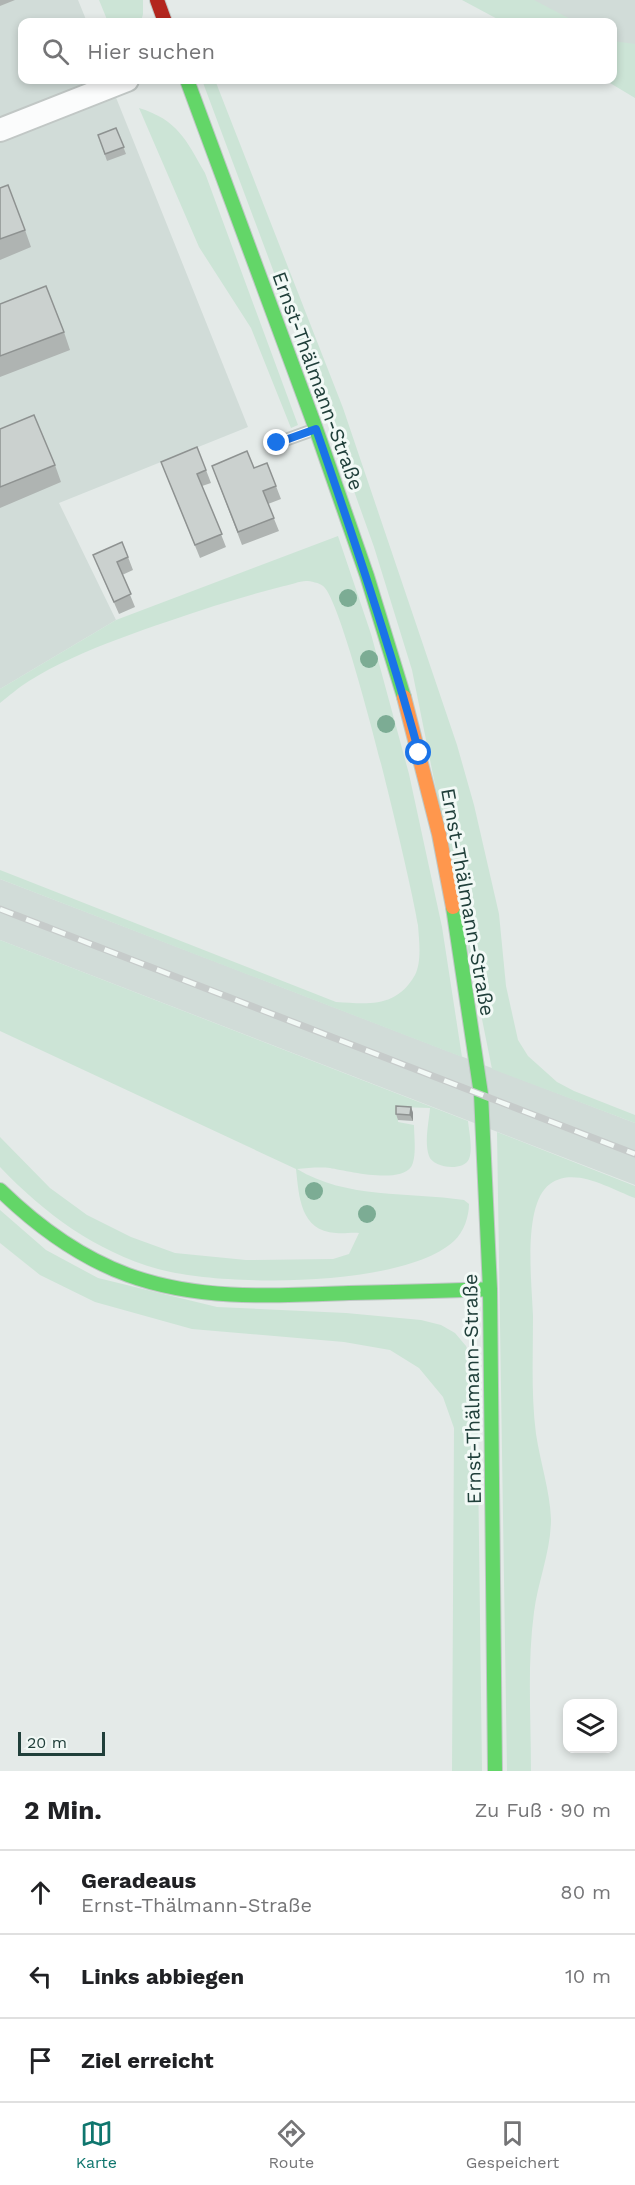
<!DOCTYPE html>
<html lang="de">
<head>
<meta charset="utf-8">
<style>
  :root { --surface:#fff; --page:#f6f6f6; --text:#202124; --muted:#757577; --line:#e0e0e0; --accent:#0f766e }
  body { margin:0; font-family:"Work Sans",sans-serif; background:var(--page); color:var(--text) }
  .controls { position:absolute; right:18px; bottom:18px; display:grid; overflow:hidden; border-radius:12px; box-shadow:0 3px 9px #0003 }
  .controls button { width:54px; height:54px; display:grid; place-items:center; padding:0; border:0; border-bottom:2px solid var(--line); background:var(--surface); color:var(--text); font:30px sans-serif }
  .scale { position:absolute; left:18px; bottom:15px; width:87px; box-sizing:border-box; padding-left:6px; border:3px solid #203f3a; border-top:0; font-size:16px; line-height:21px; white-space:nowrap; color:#203f3a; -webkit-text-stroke:4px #f2f9f6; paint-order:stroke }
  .stop { position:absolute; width:18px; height:18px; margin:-14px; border:4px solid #1a73e8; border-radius:50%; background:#fff }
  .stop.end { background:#1a73e8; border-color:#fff; box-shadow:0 2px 6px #0008 }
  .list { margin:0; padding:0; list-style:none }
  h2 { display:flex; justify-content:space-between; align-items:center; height:78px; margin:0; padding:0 24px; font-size:26px }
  h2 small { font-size:20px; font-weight:400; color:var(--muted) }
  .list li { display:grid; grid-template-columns:39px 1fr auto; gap:18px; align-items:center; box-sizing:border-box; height:84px; padding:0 24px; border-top:2px solid var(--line) }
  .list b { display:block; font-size:22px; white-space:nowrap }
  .list p { margin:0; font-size:20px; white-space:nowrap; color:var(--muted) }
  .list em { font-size:20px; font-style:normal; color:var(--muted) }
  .icon { flex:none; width:33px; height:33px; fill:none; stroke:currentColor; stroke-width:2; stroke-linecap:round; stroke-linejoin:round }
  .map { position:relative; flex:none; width:635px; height:1771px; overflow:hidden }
  .search { position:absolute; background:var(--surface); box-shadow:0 3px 9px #0003; left:18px; right:18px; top:18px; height:66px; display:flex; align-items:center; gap:15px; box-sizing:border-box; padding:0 21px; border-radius:12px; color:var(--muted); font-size:22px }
  .sheet { height:330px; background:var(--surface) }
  nav { display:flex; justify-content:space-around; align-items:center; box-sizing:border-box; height:84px; border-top:2px solid var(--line); background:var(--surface); font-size:16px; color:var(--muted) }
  nav a { display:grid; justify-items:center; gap:3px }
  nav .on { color:var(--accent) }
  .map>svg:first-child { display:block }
  .built { fill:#d1dcd8 }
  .green { fill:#cce4d6 }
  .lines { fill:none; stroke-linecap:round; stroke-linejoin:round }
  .lane-casing { stroke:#c1c7c5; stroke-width:14 }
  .street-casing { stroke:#c1c7c5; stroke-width:26 }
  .fast-casing { stroke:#bfc7c5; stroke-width:16 }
  .slow-casing { stroke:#bfc7c5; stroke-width:16 }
  .jam-casing { stroke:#bfc7c5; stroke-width:16 }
  .lane { stroke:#fbfcfc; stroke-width:10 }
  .street { stroke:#fbfcfc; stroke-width:22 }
  .fast { stroke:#63d668; stroke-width:14 }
  .slow { stroke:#ff974d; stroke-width:14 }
  .jam { stroke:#b3261e; stroke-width:14 }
  .rail-casing { stroke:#c6cbca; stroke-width:7 }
  .rail { stroke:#f2f9f6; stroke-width:4.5; stroke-dasharray:14; stroke-linecap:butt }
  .tree { fill:#7cac94 }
  .wall { fill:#afb4b2 }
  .shaded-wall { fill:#8e9291 }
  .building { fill:#cbd1cf; stroke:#8e9291; stroke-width:1.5 }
  .route { stroke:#1a73e8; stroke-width:8 }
  .labels { text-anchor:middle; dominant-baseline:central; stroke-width:6; stroke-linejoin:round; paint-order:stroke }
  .street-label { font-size:20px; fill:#203f3a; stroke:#f2f9f6 }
</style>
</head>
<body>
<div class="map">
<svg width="635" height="1771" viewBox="0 0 635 1771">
  <rect width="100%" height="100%" fill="#e4eae8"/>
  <!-- built -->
  <path class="built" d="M0,0H78L87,22H22V80H109L248,427L59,503L116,620L0,689Z
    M477,0H635V88L613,75L612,22H518Z
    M0,879L635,1123V1185L0,940Z"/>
  <!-- green -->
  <path class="green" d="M99,0H143V14L141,22H108Z
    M462,0H534L576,22H503Z
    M613,41L635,44V98L605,80H612Z
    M202,80H215L343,408L457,745L474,805L499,914L506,986L518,1040L528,1056L557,1082L574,1091L635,1115V1123L492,1069L412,670L374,547L319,393Z
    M139,108C178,120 186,140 205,173L298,425L291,428L251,328L199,247Z
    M338,536L371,634L409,774L442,927L462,1057L0,879V870L336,1002C369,1004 396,1008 415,975C422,961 419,940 418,925C412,885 345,601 323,586C320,583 310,581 306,581C299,581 291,585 284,586C260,592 237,599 214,606C155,626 82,648 29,681C19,687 9,696 0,703V689L116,620Z
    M0,940L468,1121C469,1131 473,1149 469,1159C463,1172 433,1168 429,1156C424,1142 429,1122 430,1108L399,1107L398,1122L414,1125C414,1136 417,1157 411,1167C399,1184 347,1171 330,1168C320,1167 307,1168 297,1169C346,1199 409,1192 464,1200L469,1204C469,1216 464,1232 454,1241C403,1288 223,1287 158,1269C95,1251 45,1214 0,1167V1137L50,1188L87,1215L131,1237L175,1253L246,1260L333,1259L349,1254L359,1233C352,1232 344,1234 336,1233C300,1231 299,1196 296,1169L0,1031Z
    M497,1132L635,1186V1198C610,1189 575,1166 550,1184C522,1204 532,1284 533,1316C533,1355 531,1395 536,1434C540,1461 550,1491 551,1519C551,1551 538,1581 534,1612C527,1665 531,1718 531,1771H507Z
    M0,1210L46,1250L98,1278L217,1307L346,1313L421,1320L441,1325L455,1333L466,1346L473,1363L477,1386L482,1771H452L454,1428L443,1397L419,1368L390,1350L344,1342L192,1329L95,1302L40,1275L0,1243Z"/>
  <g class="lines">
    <!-- lane casing -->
    <g class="lane-casing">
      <path id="lane" d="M277,443L313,430"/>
    </g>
    <!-- street casing -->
    <g class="street-casing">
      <path id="street" d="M0,130L127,80"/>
    </g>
    <!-- fast casing -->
    <g class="fast-casing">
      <path id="fast" d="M187,80L316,429L367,576L404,697
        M453,907L481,1094L490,1289L495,1771
        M0,1190C37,1226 79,1257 128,1275C199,1301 275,1296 349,1293C396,1292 443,1291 490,1289"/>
    </g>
    <!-- slow casing -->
    <g class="slow-casing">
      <path id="slow" d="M404,697L439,834L453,907"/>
    </g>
    <!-- jam casing -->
    <g class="jam-casing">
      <path id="jam" d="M157,0L165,22"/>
    </g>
    <!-- lane -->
    <use href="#lane" class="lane"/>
    <!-- street -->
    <use href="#street" class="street"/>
    <!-- fast -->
    <use href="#fast" class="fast"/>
    <!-- slow -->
    <use href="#slow" class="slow"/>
    <!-- jam -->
    <use href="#jam" class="jam"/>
    <!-- rail casing -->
    <g class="rail-casing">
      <path id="rail" d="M0,909L635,1154"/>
    </g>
    <!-- rail -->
    <use href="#rail" class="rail"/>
  </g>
  <!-- trees -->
  <g class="tree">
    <circle cx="348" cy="598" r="9"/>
    <circle cx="369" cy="659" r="9"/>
    <circle cx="386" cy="724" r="9"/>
    <circle cx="314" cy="1191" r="9"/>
    <circle cx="367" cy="1214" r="9"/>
  </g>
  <!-- wall -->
  <path class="wall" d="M0,0H15L0,6Z
    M116,128L126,154L107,161L98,135Z
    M0,188L25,230L31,247L0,260Z
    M0,304L64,332L70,350L0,377Z
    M0,429L55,465L61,482L0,508Z
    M161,462L206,470L211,483L202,486L226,547L200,558Z
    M267,463L281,499L268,504L279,531L242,545L212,466L254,468Z
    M93,555L128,557L133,570L122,575L135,607L119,614Z
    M411,1107L413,1113V1121L398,1120L396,1114Z"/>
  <!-- shaded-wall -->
  <path class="shaded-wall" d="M411,1107L413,1113V1121L410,1115Z"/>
  <!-- building -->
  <path class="building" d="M116,128L124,147L105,154L98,135Z
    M8,185L25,230L0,239V188Z
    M46,286L64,332L0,356V304Z
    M34,415L55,465L0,487V429Z
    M197,447L206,470L197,474L222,534L195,545L161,462Z
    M247,451L254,468L267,463L276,486L263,491L274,518L238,532L212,466Z
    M122,542L128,557L117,562L131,594L114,602L93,555Z
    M396,1106L411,1107L410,1115L396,1114Z"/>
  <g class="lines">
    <!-- route -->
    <path class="route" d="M277,443L316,429C353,536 389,643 419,753"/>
  </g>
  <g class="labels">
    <!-- street labels -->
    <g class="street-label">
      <text transform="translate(318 381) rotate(70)">Ernst-Thälmann-Straße</text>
      <text transform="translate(468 902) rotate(80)">Ernst-Thälmann-Straße</text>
      <text transform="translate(472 1389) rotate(-91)">Ernst-Thälmann-Straße</text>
    </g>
  </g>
</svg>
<div class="controls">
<button><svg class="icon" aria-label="layers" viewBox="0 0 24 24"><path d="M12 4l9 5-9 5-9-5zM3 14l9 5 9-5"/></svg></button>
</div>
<div class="scale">20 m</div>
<div class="stop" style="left:419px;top:753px"></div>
<div class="stop end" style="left:277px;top:443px"></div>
<div class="search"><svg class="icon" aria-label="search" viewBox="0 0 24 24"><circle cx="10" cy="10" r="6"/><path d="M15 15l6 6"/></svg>Hier suchen</div>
</div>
<section class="sheet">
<h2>2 Min.<small>Zu Fuß · 90 m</small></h2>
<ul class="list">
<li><svg class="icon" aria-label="ahead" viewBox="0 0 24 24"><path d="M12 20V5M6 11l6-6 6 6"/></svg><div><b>Geradeaus</b><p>Ernst-Thälmann-Straße</p></div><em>80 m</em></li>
<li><svg class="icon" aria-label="left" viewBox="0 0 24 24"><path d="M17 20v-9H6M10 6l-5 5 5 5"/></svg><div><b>Links abbiegen</b></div><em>10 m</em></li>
<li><svg class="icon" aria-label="arrive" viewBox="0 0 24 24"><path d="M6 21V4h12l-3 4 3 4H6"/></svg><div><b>Ziel erreicht</b></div></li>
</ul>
</section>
<nav>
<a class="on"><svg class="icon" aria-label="map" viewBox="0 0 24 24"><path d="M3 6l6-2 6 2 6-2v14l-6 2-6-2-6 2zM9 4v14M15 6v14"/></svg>Karte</a>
<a><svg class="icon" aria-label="directions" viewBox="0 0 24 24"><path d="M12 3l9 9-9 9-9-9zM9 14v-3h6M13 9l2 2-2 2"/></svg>Route</a>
<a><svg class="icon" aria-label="saved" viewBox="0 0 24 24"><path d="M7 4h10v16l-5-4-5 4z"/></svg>Gespeichert</a>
</nav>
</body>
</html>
